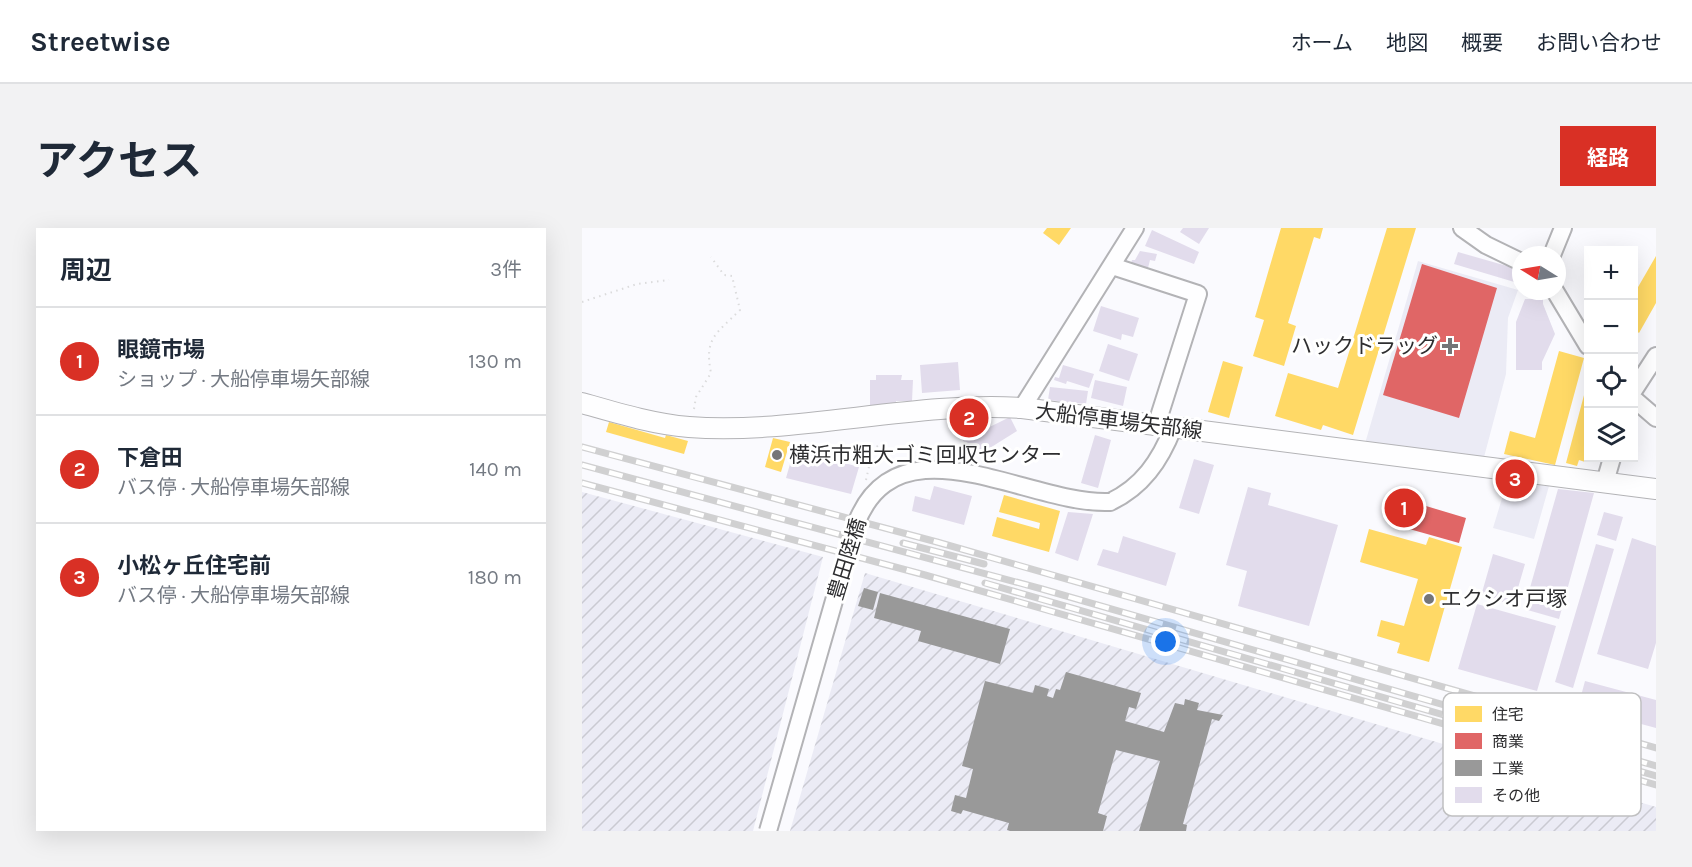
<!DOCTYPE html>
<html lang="ja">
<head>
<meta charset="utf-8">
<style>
  :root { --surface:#fff; --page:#f2f2f3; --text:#1f2937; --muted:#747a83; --line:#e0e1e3; --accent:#d93025 }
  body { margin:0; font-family:Karla,"Noto Sans JP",sans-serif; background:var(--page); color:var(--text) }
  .controls { position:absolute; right:18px; top:18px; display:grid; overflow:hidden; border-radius:0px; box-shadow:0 6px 24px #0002 }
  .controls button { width:54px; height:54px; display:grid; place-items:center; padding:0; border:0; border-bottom:2px solid var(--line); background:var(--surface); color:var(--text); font:30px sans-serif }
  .compass { position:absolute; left:930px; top:18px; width:54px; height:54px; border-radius:50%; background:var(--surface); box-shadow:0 6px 24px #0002; rotate:281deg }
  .you { position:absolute; left:584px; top:414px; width:21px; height:21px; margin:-15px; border:4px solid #fff; border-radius:50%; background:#1a73e8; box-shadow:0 0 0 9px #1a73e833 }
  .badge { display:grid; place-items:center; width:39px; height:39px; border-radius:50%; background:var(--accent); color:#fff; font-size:20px; font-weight:700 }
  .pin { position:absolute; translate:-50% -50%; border:3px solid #fff; box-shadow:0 2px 6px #0006 }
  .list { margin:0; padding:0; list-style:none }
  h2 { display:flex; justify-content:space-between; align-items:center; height:78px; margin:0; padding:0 24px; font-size:26px }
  h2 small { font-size:20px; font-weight:400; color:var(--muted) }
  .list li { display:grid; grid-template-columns:39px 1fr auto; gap:18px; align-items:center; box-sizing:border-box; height:108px; padding:0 24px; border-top:2px solid var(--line) }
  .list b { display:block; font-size:22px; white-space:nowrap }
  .list p { margin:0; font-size:20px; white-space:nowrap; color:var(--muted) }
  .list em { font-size:20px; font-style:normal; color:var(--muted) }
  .icon { flex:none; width:33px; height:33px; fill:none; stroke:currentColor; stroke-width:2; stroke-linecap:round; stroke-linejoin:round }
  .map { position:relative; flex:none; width:1074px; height:603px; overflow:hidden; border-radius:0px }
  header { display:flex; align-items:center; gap:36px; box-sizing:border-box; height:84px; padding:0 30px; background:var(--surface); border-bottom:2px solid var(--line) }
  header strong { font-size:28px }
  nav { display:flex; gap:33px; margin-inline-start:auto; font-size:21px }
  .intro { display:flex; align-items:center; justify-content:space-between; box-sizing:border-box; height:144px; padding:0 36px }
  h1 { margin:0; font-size:42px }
  .button { padding:15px 27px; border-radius:0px; background:var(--accent); color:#fff; font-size:21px; font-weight:700 }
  main { display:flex; gap:36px; padding:0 36px }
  aside { flex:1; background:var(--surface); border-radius:0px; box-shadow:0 6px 24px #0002 }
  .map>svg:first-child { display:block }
  .built { fill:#ebebf5 }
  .industrial { fill:url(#industrial-furrows) }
  .homes { fill:#ffd966 }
  .shops { fill:#e06666 }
  .industry { fill:#999 }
  .building { fill:#e2dcec }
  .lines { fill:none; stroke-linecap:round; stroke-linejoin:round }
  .minor-casing { stroke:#b3b3b6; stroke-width:20 }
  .major-casing { stroke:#b3b3b6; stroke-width:22 }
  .path { stroke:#dbdbdc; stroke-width:2; stroke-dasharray:1.5 4.5; stroke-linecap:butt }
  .minor { stroke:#fefeff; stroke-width:16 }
  .major { stroke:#fefeff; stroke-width:20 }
  .rail-casing { stroke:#d0d0d1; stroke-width:7 }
  .rail { stroke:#fff; stroke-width:4.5; stroke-dasharray:14; stroke-linecap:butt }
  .minor-bridge-casing { stroke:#b3b3b6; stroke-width:20; stroke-linecap:butt }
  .minor-bridge { stroke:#fefeff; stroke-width:16 }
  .poi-dot { fill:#757578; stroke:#fff; stroke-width:2 }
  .labels { text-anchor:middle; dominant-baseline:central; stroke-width:6; stroke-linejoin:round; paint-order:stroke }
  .poi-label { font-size:21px; fill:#2e2e30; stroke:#fff; text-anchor:start }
  .street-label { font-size:21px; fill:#2e2e30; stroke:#fff }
  .key { fill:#fff; stroke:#c0c0c1; stroke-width:1.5 }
  .key-label { font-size:16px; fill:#2e2e30 }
</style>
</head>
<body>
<header>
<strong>Streetwise</strong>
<nav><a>ホーム</a><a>地図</a><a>概要</a><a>お問い合わせ</a></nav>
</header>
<div class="intro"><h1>アクセス</h1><a class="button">経路</a></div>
<main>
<aside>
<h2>周辺<small>3件</small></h2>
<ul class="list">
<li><span class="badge">1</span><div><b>眼鏡市場</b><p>ショップ · 大船停車場矢部線</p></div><em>130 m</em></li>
<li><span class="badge">2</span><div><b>下倉田</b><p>バス停 · 大船停車場矢部線</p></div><em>140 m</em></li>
<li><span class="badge">3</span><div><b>小松ヶ丘住宅前</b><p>バス停 · 大船停車場矢部線</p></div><em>180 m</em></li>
</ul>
</aside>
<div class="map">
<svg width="1074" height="603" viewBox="0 0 1074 603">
  <defs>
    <pattern id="industrial-furrows" width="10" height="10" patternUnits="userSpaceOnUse" patternTransform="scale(1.5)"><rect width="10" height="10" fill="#ebebf5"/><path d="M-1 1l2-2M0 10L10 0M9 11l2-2" fill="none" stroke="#cacad2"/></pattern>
  </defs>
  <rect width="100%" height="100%" fill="#fafafe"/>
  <!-- built -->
  <path class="built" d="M836,33L936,62L926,90L924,146L901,233L782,219Z
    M925,254L967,258L952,311L911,300Z"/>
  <!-- industrial -->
  <path class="industrial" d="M0,264L241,329L171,603H0Z
    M283,345L1074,579V603H208Z"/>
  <!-- homes -->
  <path class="homes" d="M465,0H489L477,17L461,5Z
    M699,0H741L738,11L732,9L706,95L714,98L702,138L671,128L682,92L673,89Z
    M805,0H834L771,207L741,197L739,202L693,188L706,145L756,160Z
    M1074,28V75L1057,105L1052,101V66Z
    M977,123L1002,130L973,237L922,226L928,203L953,210Z
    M641,133L661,139L647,190L626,184Z
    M1006,152V222L1003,234L997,232L995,238L984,235Z
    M27,194L83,210L84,207L106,213L102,226L24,204Z
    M191,210L208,214L199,244L183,239Z
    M422,267L478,283L467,324L410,308L415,289L457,301L458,295L417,284Z
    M787,301L844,317L847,309L880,319L847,434L815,425L818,415L795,408L799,392L822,398L836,351L778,334Z"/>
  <!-- shops -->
  <path class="shops" d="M840,36L915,60L877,190L801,167Z
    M814,269L884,290L877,315L806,295Z"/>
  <!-- industry -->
  <path class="industry" d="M282,360L296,364L291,382L276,378Z
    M298,365L428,401L418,436L336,413L339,403L292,390Z
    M484,444L559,465L554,481L547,479L543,493L582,504L593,475L602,477L603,471L617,475L615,482L641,487L637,493L630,491L601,596L605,597L604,603H557L578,533L534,522L516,585L525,588L521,603H428L425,602L427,595L381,582L379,586L369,583L373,567L384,570L391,541L380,538L403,453L451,465L453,457L467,461L465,468L471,470L474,461L478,462Z"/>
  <!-- building -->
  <path class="building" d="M601,0H627L617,16L598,4Z
    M570,2L617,24L612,36L563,18Z
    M558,23L575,26L573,33L568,32L565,44L548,38L550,32H553Z
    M876,24L939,42V56L872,36Z
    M951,66H961V76L973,106L960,134V142H934V94L943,71H951Z
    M519,78L557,90L551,109L540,106L539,112L511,103Z
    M526,116L556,126L547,153L517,143Z
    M376,134L378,162L340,165L338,137Z
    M481,137L512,146L507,160L485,153L484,156L472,152L473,149L477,150Z
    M294,147H320L319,152H331L330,173H314V177H288V152H294Z
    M513,152L545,159L541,178L509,170Z
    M468,159L506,163L504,176L466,172Z
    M428,189L435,203L395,228L391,222L388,224L381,212Z
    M513,207L529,212L516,260L499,255Z
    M214,215L226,218L230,226L277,239L269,266L204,250Z
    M612,231L632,237L617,286L597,280Z
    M352,258L390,268L382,297L330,283L333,268L348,272Z
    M666,259L689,265L686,277L756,297L727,398L656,378L665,343L644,337Z
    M976,261L1012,265L977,391L942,381Z
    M486,284L511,286L496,333L473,325Z
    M1022,284L1041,289L1034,313L1015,307Z
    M541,308L594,325L584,358L515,337L521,321L536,325Z
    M1050,310L1074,318V415L1066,441L1015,426Z
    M1014,316L1032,321L991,460L973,454Z
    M911,326L943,336L931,377L899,368Z
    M895,376L974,398L955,463L876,441Z
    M1003,453L1074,472V500L996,479Z"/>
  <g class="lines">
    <!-- minor casing -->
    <g class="minor-casing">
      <path id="minor" d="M880,0L904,17L939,34
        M970,27L981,0
        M530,38L616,66L574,198
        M973,63L1006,118
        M1052,162L1074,128
        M1052,171L1074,190
        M440,180L553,0
        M1023,254L1030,230
        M528,274C560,259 578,233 591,200"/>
    </g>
    <!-- major casing -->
    <g class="major-casing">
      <path id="major" d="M0,175C35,185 71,196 107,199C215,207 331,173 440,180L1074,261"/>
    </g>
    <!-- path -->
    <path class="path" d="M0,74L55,56L87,52
      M112,181L114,169L129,145C122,110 134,106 158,82L150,48L142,47L129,29
      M284,252L291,221L299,216"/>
    <!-- minor -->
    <use href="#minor" class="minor"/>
    <!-- major -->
    <use href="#major" class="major"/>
    <!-- rail casing -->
    <g class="rail-casing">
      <path id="rail" d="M0,219L355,314L1074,520
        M0,237L460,361L1074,538
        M0,255L343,347L1074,557
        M321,315L402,336
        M403,355L1074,548"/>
    </g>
    <!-- rail -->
    <use href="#rail" class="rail"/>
    <!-- minor-bridge casing -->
    <g class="minor-bridge-casing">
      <path id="minor-bridge" d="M186,603L274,296C316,186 448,278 528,274"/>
    </g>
    <!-- minor-bridge -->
    <use href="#minor-bridge" class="minor-bridge"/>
  </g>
  <!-- markers -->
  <g class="poi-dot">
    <path d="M865 109h6v6h6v6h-6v6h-6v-6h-6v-6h6z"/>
    <circle cx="195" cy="227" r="6"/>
    <circle cx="847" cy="371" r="6"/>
  </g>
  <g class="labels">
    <!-- poi labels -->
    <g class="poi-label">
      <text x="856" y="118" text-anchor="end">ハックドラッグ</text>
      <text x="207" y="227">横浜市粗大ゴミ回収センター</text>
      <text x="859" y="371">エクシオ戸塚</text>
    </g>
    <!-- street labels -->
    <g class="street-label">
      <text transform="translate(537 193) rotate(7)">大船停車場矢部線</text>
      <text transform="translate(265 331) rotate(-73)">豊田陸橋</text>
    </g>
  </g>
  <!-- legend -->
  <rect x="861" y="465" width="198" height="123" rx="9" class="key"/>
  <rect x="873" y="478" width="27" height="16" fill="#ffd966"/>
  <rect x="873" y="505" width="27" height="16" fill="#e06666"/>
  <rect x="873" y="532" width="27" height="16" fill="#999"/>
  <rect x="873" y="559" width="27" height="16" fill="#e2dcec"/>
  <g class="key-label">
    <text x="910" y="492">住宅</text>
    <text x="910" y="519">商業</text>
    <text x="910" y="546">工業</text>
    <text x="910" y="573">その他</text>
  </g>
</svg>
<div class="controls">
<button>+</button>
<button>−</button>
<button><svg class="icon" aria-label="locate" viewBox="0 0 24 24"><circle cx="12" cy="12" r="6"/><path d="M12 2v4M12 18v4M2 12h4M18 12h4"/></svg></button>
<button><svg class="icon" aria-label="layers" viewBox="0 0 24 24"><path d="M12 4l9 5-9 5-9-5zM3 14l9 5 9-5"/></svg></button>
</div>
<svg class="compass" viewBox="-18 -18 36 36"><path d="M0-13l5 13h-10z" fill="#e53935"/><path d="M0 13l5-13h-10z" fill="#747a83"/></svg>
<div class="you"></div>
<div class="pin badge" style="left:822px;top:280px">1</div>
<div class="pin badge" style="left:387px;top:190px">2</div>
<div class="pin badge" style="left:933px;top:251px">3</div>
</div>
</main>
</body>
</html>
